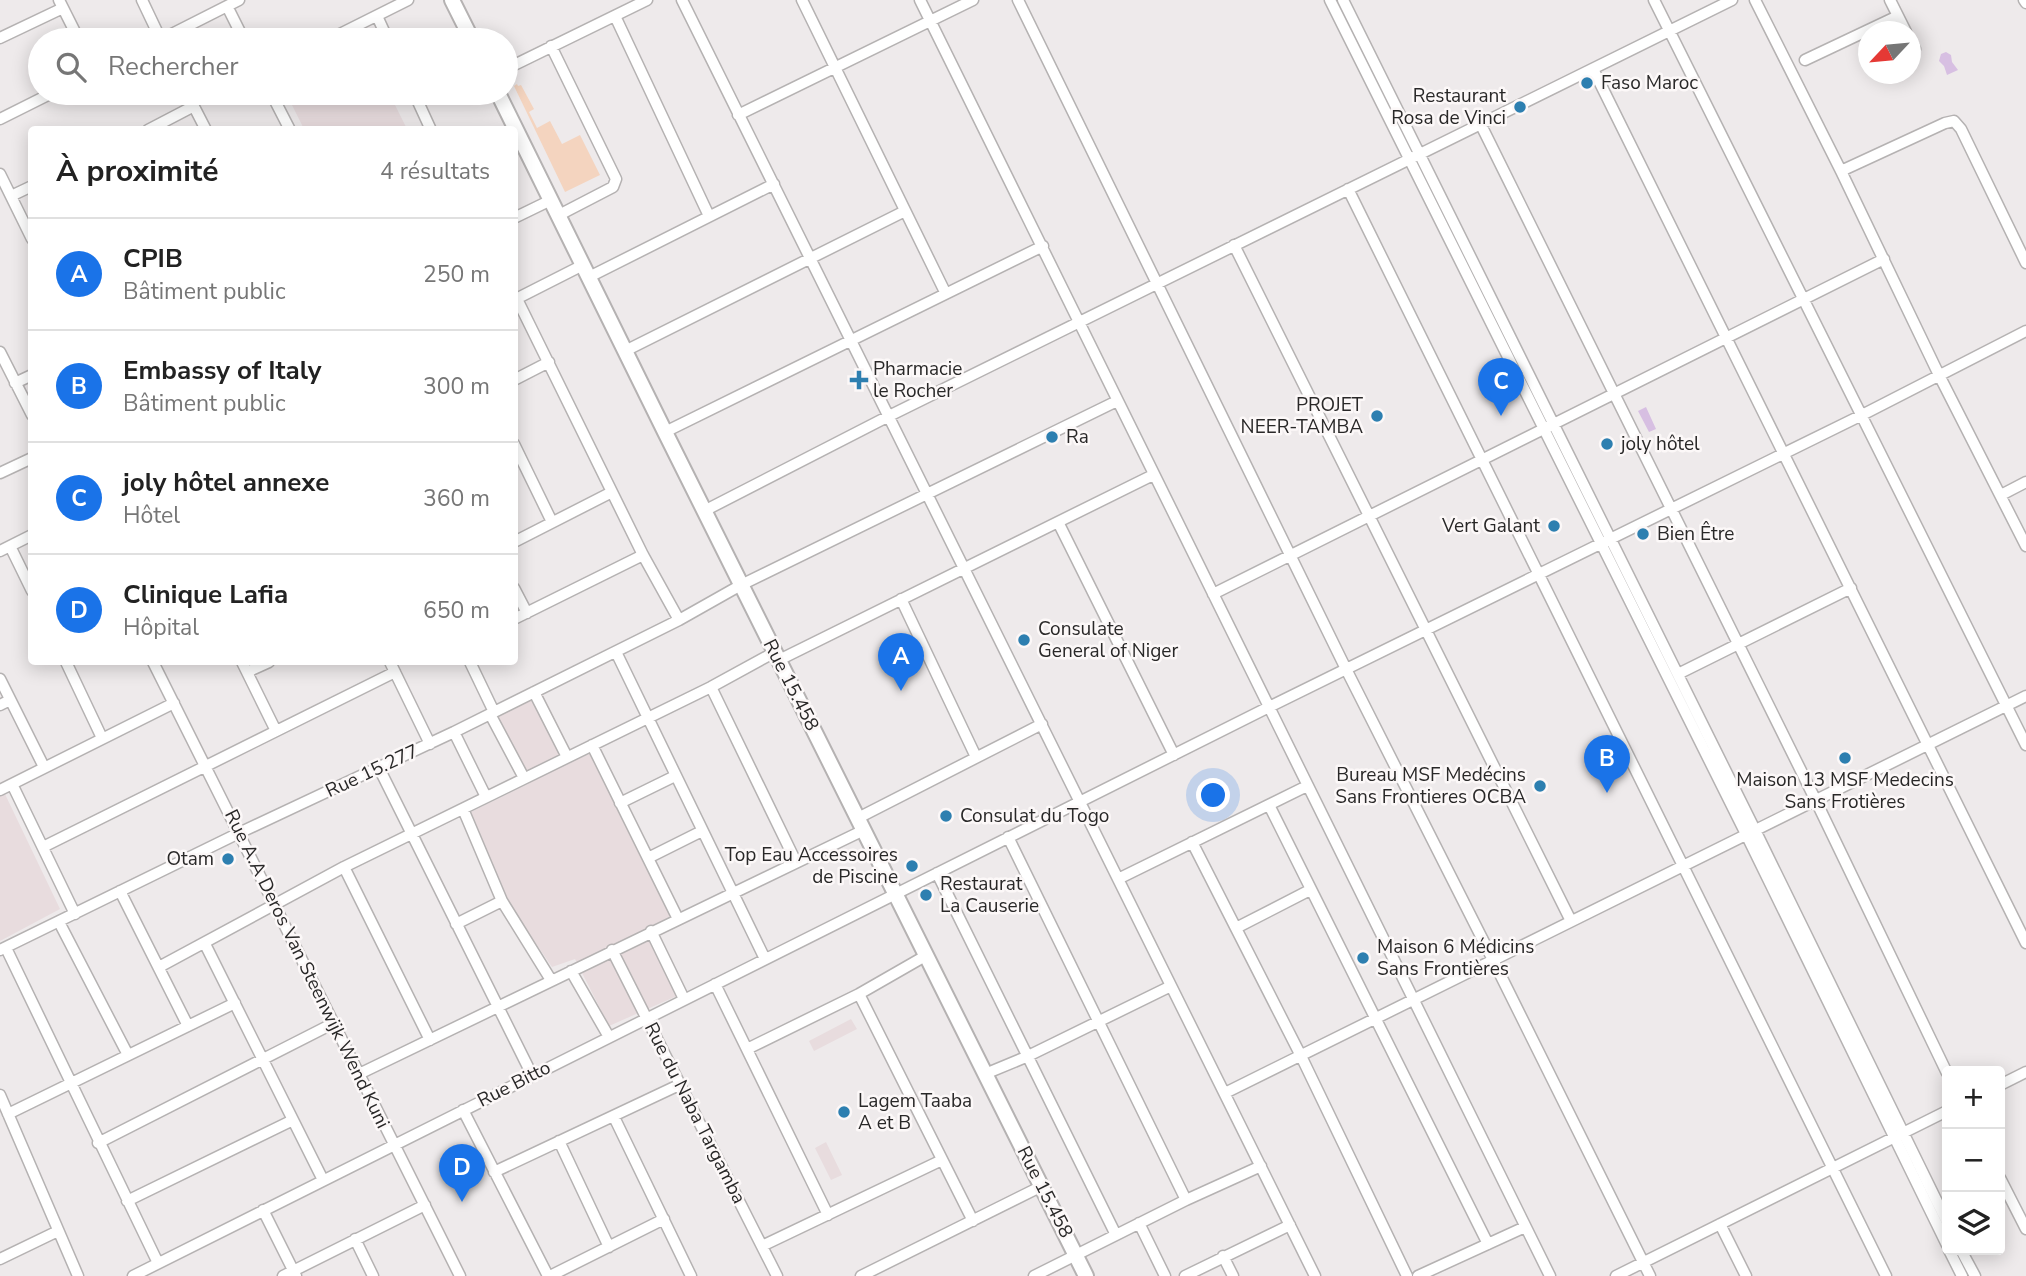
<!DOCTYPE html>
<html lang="fr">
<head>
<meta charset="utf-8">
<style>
  :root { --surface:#fff; --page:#f6f6f6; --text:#222; --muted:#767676; --line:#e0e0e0; --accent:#1a73e8 }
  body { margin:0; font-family:"Nunito Sans",sans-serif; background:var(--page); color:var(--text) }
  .controls { position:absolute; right:21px; bottom:21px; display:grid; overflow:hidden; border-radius:7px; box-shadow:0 4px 18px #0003 }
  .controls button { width:63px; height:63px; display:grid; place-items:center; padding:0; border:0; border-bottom:2px solid var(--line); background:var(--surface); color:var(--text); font:35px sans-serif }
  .compass { position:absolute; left:1858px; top:21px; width:63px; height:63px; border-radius:50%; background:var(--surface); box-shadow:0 4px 18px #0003; rotate:244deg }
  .you { position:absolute; left:1214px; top:796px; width:24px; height:24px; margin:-18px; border:5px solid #fff; border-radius:50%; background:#1a73e8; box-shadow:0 0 0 10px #1a73e833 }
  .badge { display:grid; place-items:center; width:46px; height:46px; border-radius:50%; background:var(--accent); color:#fff; font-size:23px; font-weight:700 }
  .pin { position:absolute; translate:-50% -58px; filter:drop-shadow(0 2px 4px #0008) }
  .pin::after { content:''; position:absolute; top:37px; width:24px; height:21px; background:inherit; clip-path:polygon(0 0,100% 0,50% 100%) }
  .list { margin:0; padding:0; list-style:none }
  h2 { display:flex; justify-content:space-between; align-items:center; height:91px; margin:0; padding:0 28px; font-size:30px }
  h2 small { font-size:23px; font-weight:400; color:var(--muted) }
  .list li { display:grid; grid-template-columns:46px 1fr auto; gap:21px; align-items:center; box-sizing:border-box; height:112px; padding:0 28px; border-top:2px solid var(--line) }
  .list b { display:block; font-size:26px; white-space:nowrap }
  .list p { margin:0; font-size:23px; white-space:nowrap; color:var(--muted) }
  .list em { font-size:23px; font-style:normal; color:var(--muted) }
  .icon { flex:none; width:38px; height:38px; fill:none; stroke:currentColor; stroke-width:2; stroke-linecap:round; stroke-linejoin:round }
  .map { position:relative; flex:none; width:2026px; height:1276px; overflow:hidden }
  .search { position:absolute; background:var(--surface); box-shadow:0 4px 18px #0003; left:28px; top:28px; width:490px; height:77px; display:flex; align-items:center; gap:18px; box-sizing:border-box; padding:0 24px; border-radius:38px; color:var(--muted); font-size:26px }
  .panel { position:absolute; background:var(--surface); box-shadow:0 4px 18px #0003; left:28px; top:126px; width:490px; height:539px; border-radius:7px }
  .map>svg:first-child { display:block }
  .built { fill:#e8dcde }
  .green { fill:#f4d4bf }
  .water { fill:#d7bfe2 }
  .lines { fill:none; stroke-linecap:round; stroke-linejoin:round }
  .minor-casing { stroke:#b5b2b2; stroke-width:13 }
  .secondary-casing { stroke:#b5b2b2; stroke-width:18 }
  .minor { stroke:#fff; stroke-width:10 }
  .secondary { stroke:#fff; stroke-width:14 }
  .poi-dot { fill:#2d7fb0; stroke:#fcf8f8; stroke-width:2.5 }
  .labels { text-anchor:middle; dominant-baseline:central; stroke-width:5; stroke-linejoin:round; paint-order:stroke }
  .poi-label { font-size:19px; fill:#292828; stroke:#fcf8f8; text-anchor:start }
  .street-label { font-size:19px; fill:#292828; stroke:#fcf8f8 }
</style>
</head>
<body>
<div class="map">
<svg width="2026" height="1276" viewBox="0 0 2026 1276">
  <rect width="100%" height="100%" fill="#eeeaeb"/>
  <!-- built -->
  <path class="built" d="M286,93H389L407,129H304Z
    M542,693L575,760L592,753L673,915L647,928L679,995L609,1026L575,959L552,967L507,901L469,813L530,783L496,716Z
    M4,792L60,909L0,941V794Z
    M851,1019L857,1029L814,1051L809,1041Z
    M826,1142L842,1175L831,1180L815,1148Z"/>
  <!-- green -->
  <path class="green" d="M517,84L518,86L521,85L534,109L529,112L537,128L550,121L562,144L580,135L600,175L565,192L514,86Z"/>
  <!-- water -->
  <path class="water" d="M1946,52L1951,55L1952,62L1958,70L1947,75L1944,66L1939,61L1941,54Z
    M1646,407L1656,429L1649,432L1638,411Z"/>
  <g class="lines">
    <!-- minor casing -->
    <g class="minor-casing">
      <path id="minor" d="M59,0L79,40
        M142,0L161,40
        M682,0L1315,1276
        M802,0L945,292
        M920,0L1550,1276
        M1018,0L1346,669L1493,960L1650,1276
        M1330,0L1746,834L1947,1245
        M1343,0L1755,830L1947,1222
        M1654,0L2026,745
        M1755,0L1841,171L1939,375L2026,546
        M1890,0L1906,32
        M2024,0L2026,3
        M227,6L244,40
        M377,16L388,40
        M615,16L709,216
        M0,38L63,8
        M160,40L239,0
        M328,40L408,0
        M1910,40L1915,49
        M551,46L616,179L613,187L559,215
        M1805,60L1898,16
        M506,69L647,0
        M1593,69L2026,943
        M187,93L206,130
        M271,93L290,130
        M414,93L431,130
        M738,115L973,0
        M0,119L52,93
        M1480,123L1816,801L1947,1073
        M148,130L194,106
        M1841,171L1945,123L1954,121L1961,129L2026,263
        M0,174L32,239
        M1348,189L1886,1276
        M11,196L32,186
        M514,218L551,200
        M1234,245L1571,921
        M589,277L774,184
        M517,299L643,555L679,620
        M514,300L583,265
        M625,351L905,211
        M0,352L32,415
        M514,380L549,362
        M15,383L32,375
        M665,432L1043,246
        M514,444L552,522
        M0,473L32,458
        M2001,495L2026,482
        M704,511L889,416L1732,0
        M1058,522L1174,755
        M514,542L612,492
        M10,546L32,591
        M0,551L32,535
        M514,588L527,613
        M1213,594L1884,259
        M901,599L976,757
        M514,619L643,555
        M616,652L765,959
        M779,660L1153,475
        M66,662L102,738
        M153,662L460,1276
        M242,662L276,731
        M390,662L430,744
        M470,662L494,712
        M247,672L269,662
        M1678,674L1851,588
        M0,679L44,767
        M711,687L796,862
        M534,692L567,757
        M0,705L10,700
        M490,714L524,778
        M454,732L486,797
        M592,745L678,919
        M379,768L532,1075
        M12,784L75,914
        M0,790L174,703
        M620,803L675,776
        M1269,805L1488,1244
        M463,809L502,901L551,980
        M858,818L1042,724
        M1008,837L1186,1200
        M1192,842L1301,1056L1407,1276
        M43,847L395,672
        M648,858L702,831
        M344,867L430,1040
        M937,873L1116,1235
        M1118,879L1307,786
        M120,891L188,1026
        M59,922L128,1055
        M456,924L502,901
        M1236,928L1310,890
        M651,931L684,999
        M205,944L323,1180
        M6,948L158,1263
        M0,950L239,833L454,732L679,620L741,585L1117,401
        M612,950L777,1276
        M159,967L344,867L711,687L775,652
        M571,971L609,1037
        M715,984L828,1215
        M859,994L973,1221
        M747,1049L859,994L927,955
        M359,1074L864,830
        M985,1074L1026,1057L1171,986
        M2000,1085L2026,1072
        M1225,1093L2026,696
        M0,1095L78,1276
        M463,1110L548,1276
        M8,1114L235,1003
        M614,1117L691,1276
        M559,1141L609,1247
        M98,1143L334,1023
        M494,1172L681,1084
        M2000,1178L2026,1229
        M127,1201L293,1120
        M263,1210L296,1276
        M1139,1223L1165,1276
        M1720,1224L1746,1276
        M355,1239L373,1276
        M762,1246L942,1160
        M1949,1250L1962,1276
        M1961,1250L1975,1276
        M1223,1256L1233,1276
        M0,1259L58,1231
        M133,1276L1269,707L1862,415L2026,331
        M283,1276L425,1205
        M550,1276L664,1219
        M861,1276L1042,1186
        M1034,1276L1186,1200L1261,1166
        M1185,1276L1290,1225
        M1418,1276L1525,1227
        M1616,1276L1947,1111"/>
    </g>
    <!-- secondary casing -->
    <g class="secondary-casing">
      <path id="secondary" d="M452,0L472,40
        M498,93L665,432L1086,1276"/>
    </g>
    <!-- minor -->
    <use href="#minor" class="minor"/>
    <!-- secondary -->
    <use href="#secondary" class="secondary"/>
  </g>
  <!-- markers -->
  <g class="poi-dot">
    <circle cx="1587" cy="83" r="7"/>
    <circle cx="1520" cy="107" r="7"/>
    <path d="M855.5 369.5h7v7h7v7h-7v7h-7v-7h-7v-7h7z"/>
    <circle cx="1377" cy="416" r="7"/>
    <circle cx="1052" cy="437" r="7"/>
    <circle cx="1607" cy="444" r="7"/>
    <circle cx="1554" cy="526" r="7"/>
    <circle cx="1643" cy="534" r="7"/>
    <circle cx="1024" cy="640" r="7"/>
    <circle cx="1845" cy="758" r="7"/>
    <circle cx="1540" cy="786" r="7"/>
    <circle cx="946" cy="816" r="7"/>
    <circle cx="228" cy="859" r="7"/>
    <circle cx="912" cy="866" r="7"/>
    <circle cx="926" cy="895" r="7"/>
    <circle cx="1363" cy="958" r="7"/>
    <circle cx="844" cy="1112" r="7"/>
  </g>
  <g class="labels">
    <!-- poi labels -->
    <g class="poi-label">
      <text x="1601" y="83">Faso Maroc</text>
      <text x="1506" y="96" text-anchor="end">Restaurant<tspan x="1506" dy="22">Rosa de Vinci</tspan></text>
      <text x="873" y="369">Pharmacie<tspan x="873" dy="22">le Rocher</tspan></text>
      <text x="1363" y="405" text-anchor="end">PROJET<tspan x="1363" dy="22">NEER-TAMBA</tspan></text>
      <text x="1066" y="437">Ra</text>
      <text x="1621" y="444">joly hôtel</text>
      <text x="1540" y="526" text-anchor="end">Vert Galant</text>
      <text x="1657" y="534">Bien Être</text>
      <text x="1038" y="629">Consulate<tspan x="1038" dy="22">General of Niger</tspan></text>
      <text x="1526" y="775" text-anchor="end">Bureau MSF Medécins<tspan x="1526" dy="22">Sans Frontieres OCBA</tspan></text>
      <text x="1845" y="780" text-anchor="middle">Maison 13 MSF Medecins<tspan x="1845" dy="22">Sans Frotières</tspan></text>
      <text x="960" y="816">Consulat du Togo</text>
      <text x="898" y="855" text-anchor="end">Top Eau Accessoires<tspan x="898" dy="22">de Piscine</tspan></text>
      <text x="214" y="859" text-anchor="end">Otam</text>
      <text x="940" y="884">Restaurat<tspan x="940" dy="22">La Causerie</tspan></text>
      <text x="1377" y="947">Maison 6 Médicins<tspan x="1377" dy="22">Sans Frontières</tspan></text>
      <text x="858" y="1101">Lagem Taaba<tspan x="858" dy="22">A et B</tspan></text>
    </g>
    <!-- street labels -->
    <g class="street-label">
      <text transform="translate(791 685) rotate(63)">Rue 15.458</text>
      <text transform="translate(372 771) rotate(-25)">Rue 15.277</text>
      <text transform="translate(307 969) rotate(64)">Rue A.A Deros Van Steenwijk Wend Kuni</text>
      <text transform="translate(514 1084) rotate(-27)">Rue Bitto</text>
      <text transform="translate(695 1113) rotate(63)">Rue du Naba Targamba</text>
      <text transform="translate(1045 1192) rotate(63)">Rue 15.458</text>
    </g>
  </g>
</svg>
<div class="controls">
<button>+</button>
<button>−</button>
<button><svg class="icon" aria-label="layers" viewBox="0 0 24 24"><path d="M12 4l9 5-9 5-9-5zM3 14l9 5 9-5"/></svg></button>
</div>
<svg class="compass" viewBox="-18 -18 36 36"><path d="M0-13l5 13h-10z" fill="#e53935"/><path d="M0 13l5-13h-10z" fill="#767676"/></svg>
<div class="you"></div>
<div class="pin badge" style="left:901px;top:691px">A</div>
<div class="pin badge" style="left:1607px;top:793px">B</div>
<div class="pin badge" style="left:1501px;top:416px">C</div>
<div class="pin badge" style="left:462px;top:1202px">D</div>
<div class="search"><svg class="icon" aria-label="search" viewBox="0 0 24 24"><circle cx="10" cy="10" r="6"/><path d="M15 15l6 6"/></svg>Rechercher</div>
<section class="panel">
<h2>À proximité<small>4 résultats</small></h2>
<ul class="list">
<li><span class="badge">A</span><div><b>CPIB</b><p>Bâtiment public</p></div><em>250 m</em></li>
<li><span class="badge">B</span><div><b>Embassy of Italy</b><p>Bâtiment public</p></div><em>300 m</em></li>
<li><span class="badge">C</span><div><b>joly hôtel annexe</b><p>Hôtel</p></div><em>360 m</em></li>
<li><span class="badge">D</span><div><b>Clinique Lafia</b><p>Hôpital</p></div><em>650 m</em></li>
</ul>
</section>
</div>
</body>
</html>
